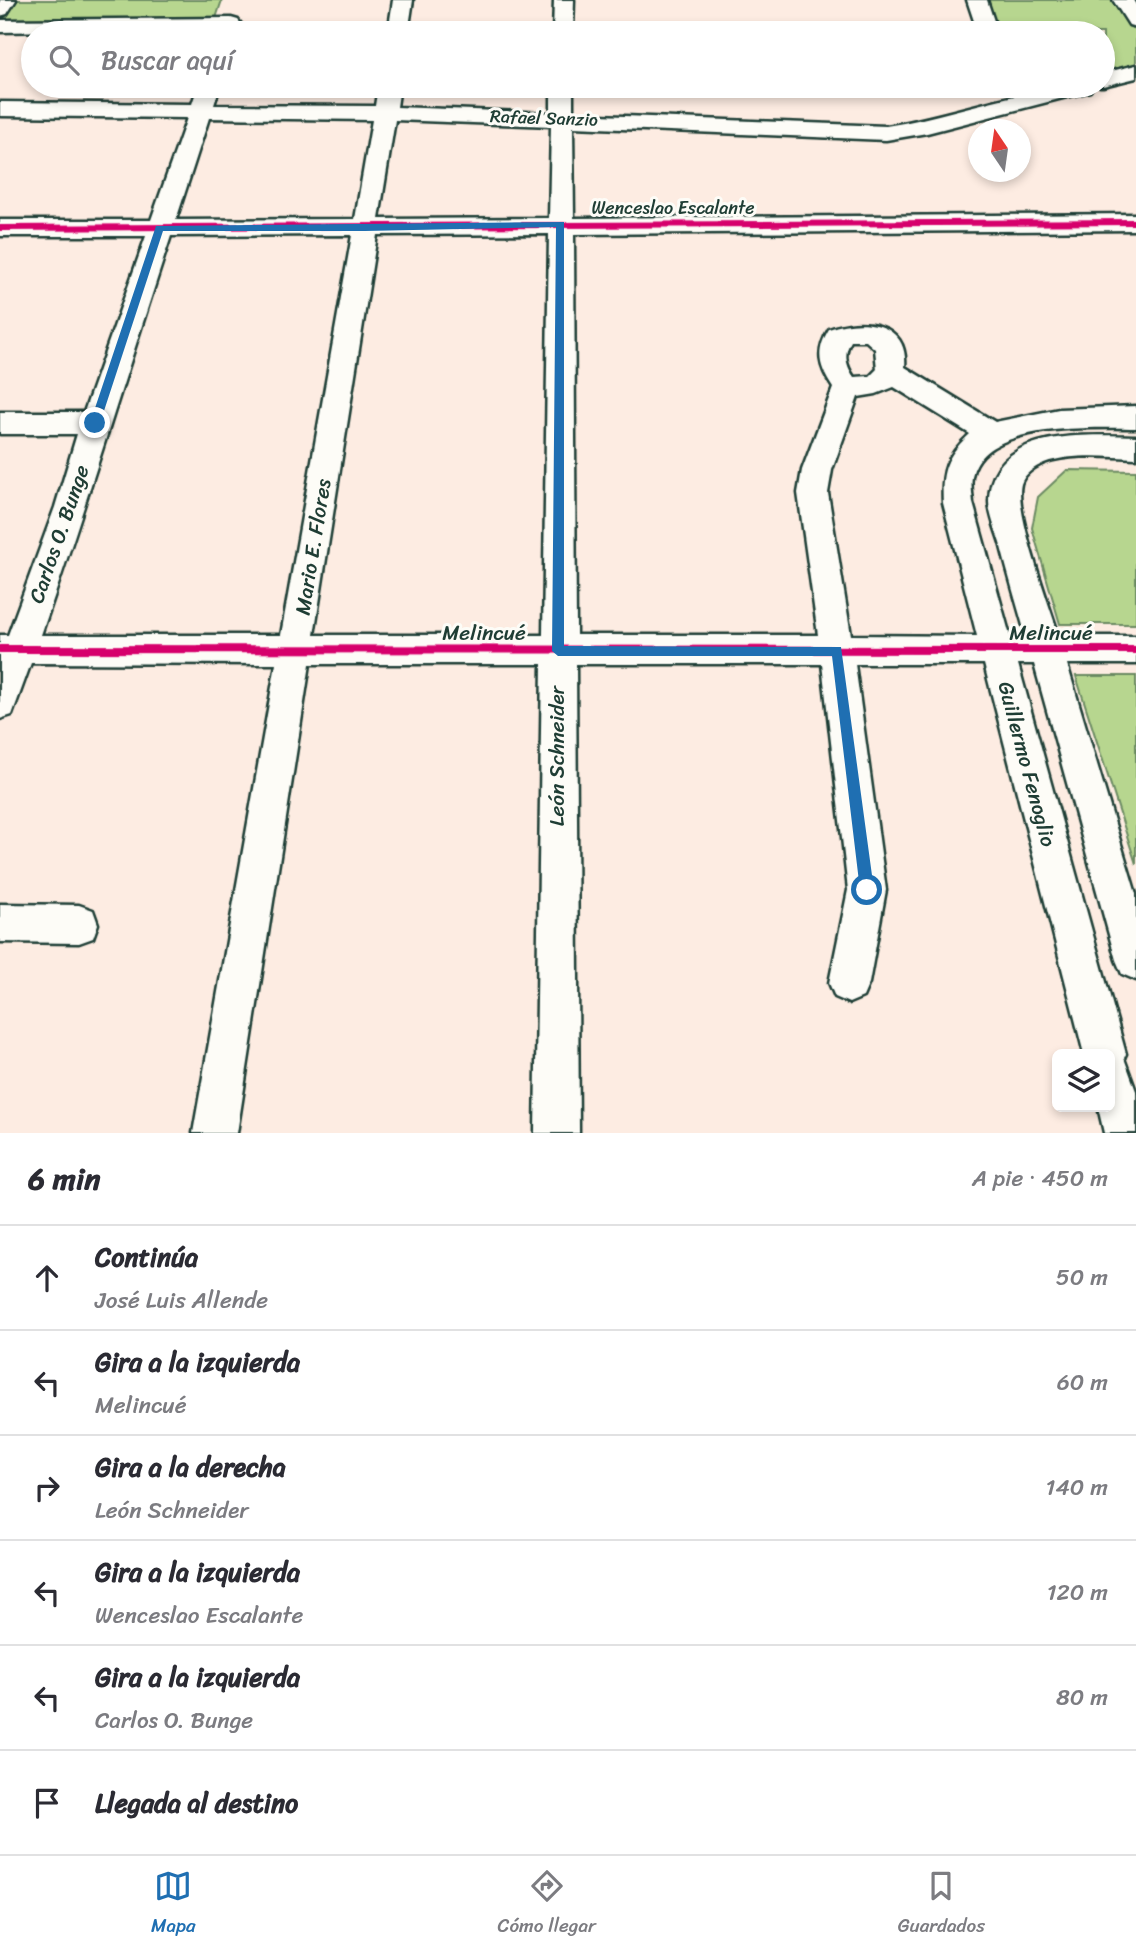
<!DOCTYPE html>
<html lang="es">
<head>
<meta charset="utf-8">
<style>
  :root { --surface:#fff; --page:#f7f7f7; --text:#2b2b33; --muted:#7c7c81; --line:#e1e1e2; --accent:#1f6fb2 }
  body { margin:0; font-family:Sriracha,sans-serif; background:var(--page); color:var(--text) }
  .controls { position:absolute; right:21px; bottom:21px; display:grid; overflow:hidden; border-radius:10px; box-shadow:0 4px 10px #0003 }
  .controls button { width:63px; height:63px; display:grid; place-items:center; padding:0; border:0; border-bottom:2px solid var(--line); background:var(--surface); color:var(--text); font:35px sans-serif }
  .compass { position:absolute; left:968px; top:119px; width:63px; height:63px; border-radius:50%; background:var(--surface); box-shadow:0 4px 10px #0003; rotate:347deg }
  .stop { position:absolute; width:21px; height:21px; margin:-16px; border:5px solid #1f6fb2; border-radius:50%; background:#fff }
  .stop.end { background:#1f6fb2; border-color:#fff; box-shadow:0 2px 7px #0008 }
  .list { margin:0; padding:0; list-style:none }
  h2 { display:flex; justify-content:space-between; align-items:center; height:91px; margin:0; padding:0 28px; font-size:30px }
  h2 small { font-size:23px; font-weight:400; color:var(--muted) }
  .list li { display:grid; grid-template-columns:46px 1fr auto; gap:21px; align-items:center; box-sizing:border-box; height:105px; padding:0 28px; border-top:2px solid var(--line) }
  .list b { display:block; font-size:26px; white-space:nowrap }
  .list p { margin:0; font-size:23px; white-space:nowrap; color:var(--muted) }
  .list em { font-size:23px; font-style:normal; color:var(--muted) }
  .icon { flex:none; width:38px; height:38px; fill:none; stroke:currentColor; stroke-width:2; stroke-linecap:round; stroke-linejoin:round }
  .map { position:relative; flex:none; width:1136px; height:1133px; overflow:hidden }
  .search { position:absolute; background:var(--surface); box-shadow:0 4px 10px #0003; left:21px; right:21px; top:21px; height:77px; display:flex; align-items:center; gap:18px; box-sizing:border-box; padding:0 24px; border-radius:38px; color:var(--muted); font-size:26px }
  .sheet { height:721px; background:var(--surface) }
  nav { display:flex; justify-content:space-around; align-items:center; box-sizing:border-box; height:98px; border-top:2px solid var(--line); background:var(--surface); font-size:19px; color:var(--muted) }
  nav a { display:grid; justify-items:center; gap:4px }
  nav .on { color:var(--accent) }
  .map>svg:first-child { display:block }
  .green { fill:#b7d68f; stroke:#6b8a62; stroke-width:2 }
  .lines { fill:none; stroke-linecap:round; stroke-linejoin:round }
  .minor-casing { stroke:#1f3d34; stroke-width:5 }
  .minor { fill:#fdfcf7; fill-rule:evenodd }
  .cycleway-far1-casing { stroke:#fdfcf7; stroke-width:10 }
  .cycleway-casing { stroke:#fdfcf7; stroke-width:12 }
  .cycleway-far1 { stroke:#d6006c; stroke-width:6 }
  .cycleway { stroke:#d6006c; stroke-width:8 }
  .route { fill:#1f6fb2 }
  .labels { text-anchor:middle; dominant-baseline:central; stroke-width:6; stroke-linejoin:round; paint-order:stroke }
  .far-street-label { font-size:18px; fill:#1f3d34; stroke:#fdfcf7 }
  .street-label { font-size:21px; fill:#1f3d34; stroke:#fdfcf7 }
</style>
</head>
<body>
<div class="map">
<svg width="1136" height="1133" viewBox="0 0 1136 1133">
  <rect width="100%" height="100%" fill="#fdece2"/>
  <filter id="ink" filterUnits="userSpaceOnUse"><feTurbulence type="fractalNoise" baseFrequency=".0143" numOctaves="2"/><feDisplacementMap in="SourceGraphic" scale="14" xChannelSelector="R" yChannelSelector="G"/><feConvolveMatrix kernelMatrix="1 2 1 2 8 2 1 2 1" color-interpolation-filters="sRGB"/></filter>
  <g filter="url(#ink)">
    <!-- green -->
    <path class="green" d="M14,0H222L215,21L2,22Z
      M986,0H1117L1136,29V65L1103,74V33H996Z
      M1067,470L1136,471V624H1060L1032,528L1038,497Z
      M1076,676H1136V864Z"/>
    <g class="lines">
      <!-- minor casing -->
      <g class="minor-casing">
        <path id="minor" d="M0,0H16L7,14L0,16Z
          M393,0H413L408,33H388Z
          M554,0H574L573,33H553Z
          M967,0H987L998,33H978Z
          M1113,0H1133L1136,5V27L1129,25Z
          M231,18L238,20L241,24L238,28L0,32V20Z
          M1136,65V78L1103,86H1100H1103V73Z
          M198,86H220L214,105L375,106L378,86H400L397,107L551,113V86H573V114L886,126C955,115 1023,86 1093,86L1090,91L927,133L886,140L573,127L574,218L1136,214V230L574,234L576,635H818L798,493L802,470L833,388C819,367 815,352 829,329C861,317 909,321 905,367L995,422L1059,409L1136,406V428C1096,428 997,423 976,465C969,478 972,490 973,503L1010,636H1026C1017,605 1008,574 1000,543C996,530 989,514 989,501C990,428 1084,435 1136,436V458C1107,457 1072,453 1044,463C1035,467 1024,474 1021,484C1014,511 1049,604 1059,636H1136V664H1067L1136,894V980L1122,974L1116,960L1034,664H1018L1126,1054L1124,1058L1136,1091V1133H1104L1098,1107H1110V1054H1084L984,664H855L886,890L869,983L863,997L849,1003L835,997L829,983L848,890L822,664H576L579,1133H535L542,664H310L237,1133H193L276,664L31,663L12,715L0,719V635H8L55,507L77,434H0V412H84L146,236H0V220H151L187,118L0,116V102L192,104ZM209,118L372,120L355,219L176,220ZM395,120L551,126L549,218L379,219ZM549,234L543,635H314L377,235ZM352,235L281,635H41C87,503 127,369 171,236ZM866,341L875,349L877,369L870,376L854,377C846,365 843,354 851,341ZM894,387L970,434C946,456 941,471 943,503L977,636L851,635L828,493L832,470L858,397L876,394Z
          M0,904L79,905L93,910L98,924L93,938L79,943L0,942Z"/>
      </g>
      <!-- minor -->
      <use href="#minor" class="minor"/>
      <!-- cycleway-far1 casing -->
      <g class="cycleway-far1-casing">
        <path id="cycleway-far1" d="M0,228L1136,222"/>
      </g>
      <!-- cycleway casing -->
      <g class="cycleway-casing">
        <path id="cycleway" d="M0,649L1136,650"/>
      </g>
      <!-- cycleway-far1 -->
      <use href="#cycleway-far1" class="cycleway-far1"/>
      <!-- cycleway -->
      <use href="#cycleway" class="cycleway"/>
    </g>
  </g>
  <!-- route -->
  <path class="route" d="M564,222V646L841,647L874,890L872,895L867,897L860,890L832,656H558L552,651L556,227L365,231H163L100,423L95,426L90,423L156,226Z"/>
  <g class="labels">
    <!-- far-street labels -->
    <g class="far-street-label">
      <text transform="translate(544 118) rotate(2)">Rafael Sanzio</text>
      <text x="673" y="208">Wenceslao Escalante</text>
    </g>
    <!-- street labels -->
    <g class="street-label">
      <text transform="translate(59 534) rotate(-71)">Carlos O. Bunge</text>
      <text transform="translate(313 547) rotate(-81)">Mario E. Flores</text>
      <text x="484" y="633">Melincué</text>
      <text x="1051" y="633">Melincué</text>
      <text transform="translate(557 756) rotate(-90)">León Schneider</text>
      <text transform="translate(1027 764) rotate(75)">Guillermo Fenoglio</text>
    </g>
  </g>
</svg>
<div class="controls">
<button><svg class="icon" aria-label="layers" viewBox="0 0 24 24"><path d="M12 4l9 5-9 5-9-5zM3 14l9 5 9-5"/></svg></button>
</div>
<svg class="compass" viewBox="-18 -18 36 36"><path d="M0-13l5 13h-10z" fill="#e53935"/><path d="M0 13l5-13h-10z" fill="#7c7c81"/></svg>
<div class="stop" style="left:867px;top:890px"></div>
<div class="stop end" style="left:95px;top:423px"></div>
<div class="search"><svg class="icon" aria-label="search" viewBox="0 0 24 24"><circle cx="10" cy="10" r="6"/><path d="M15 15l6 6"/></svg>Buscar aquí</div>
</div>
<section class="sheet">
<h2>6 min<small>A pie · 450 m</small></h2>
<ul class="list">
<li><svg class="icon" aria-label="ahead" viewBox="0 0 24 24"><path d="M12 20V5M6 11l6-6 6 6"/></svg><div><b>Continúa</b><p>José Luis Allende</p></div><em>50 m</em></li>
<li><svg class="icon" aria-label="left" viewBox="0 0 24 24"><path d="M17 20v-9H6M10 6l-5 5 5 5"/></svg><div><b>Gira a la izquierda</b><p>Melincué</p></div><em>60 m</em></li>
<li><svg class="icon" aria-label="right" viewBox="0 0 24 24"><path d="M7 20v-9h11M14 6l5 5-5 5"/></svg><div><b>Gira a la derecha</b><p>León Schneider</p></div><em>140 m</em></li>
<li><svg class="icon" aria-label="left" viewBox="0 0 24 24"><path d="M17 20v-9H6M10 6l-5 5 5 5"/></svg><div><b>Gira a la izquierda</b><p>Wenceslao Escalante</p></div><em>120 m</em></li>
<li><svg class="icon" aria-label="left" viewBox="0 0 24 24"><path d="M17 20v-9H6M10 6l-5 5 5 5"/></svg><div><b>Gira a la izquierda</b><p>Carlos O. Bunge</p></div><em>80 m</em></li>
<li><svg class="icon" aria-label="arrive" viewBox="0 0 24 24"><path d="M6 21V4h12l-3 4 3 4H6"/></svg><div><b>Llegada al destino</b></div></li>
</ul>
</section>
<nav>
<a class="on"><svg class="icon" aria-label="map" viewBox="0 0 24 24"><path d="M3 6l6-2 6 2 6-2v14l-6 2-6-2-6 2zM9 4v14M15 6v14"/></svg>Mapa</a>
<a><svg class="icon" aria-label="directions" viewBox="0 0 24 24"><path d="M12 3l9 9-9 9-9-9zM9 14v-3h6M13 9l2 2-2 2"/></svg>Cómo llegar</a>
<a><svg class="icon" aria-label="saved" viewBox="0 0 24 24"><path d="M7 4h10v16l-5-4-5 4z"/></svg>Guardados</a>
</nav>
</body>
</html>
